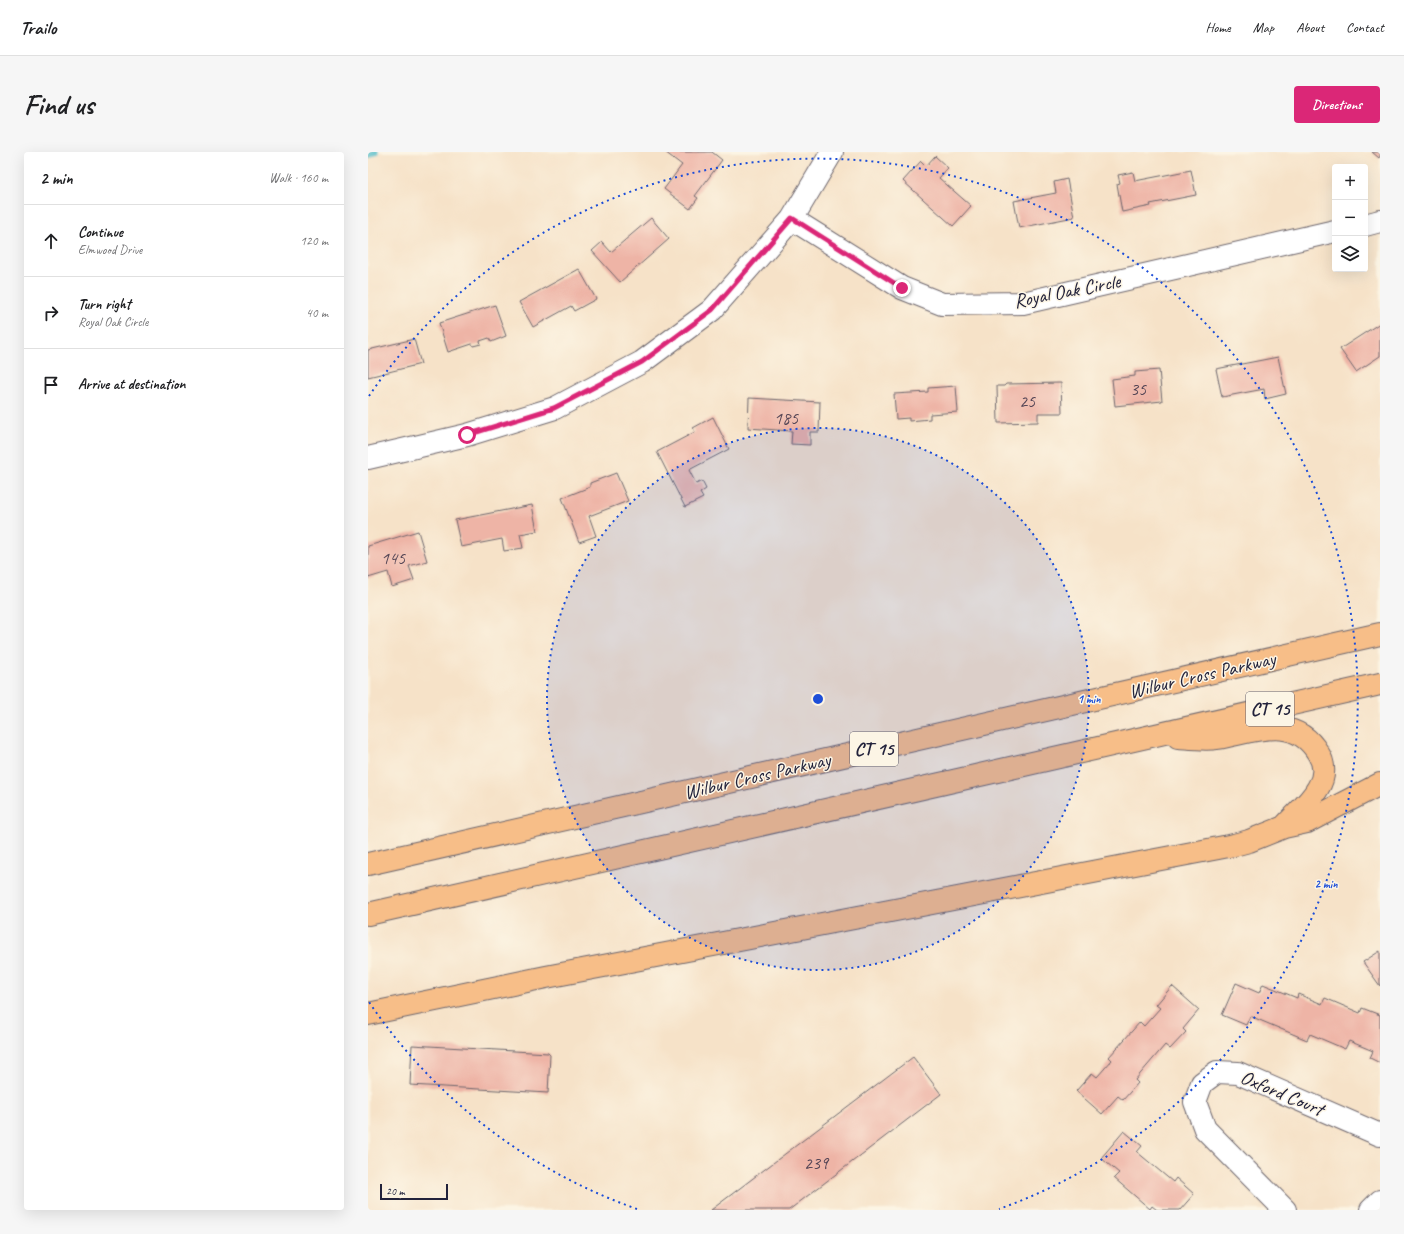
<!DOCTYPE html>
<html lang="en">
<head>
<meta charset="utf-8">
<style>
  :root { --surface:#fff; --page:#f6f6f6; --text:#202124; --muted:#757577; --line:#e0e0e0; --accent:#db2777 }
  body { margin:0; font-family:Caveat,sans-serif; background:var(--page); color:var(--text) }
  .controls { position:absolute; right:12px; top:12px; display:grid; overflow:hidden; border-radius:4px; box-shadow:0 4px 16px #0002 }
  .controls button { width:36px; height:36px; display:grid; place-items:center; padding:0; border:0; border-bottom:1px solid var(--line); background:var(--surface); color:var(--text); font:20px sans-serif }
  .scale { position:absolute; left:12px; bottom:10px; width:68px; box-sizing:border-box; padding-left:4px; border:2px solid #22223b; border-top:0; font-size:11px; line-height:14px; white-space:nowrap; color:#22223b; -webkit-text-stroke:3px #fcf5e5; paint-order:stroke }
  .stop { position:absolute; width:12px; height:12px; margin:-9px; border:3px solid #db2777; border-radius:50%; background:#fff }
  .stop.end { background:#db2777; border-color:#fff; box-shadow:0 1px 4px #0008 }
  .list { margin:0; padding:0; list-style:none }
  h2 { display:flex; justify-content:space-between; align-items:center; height:52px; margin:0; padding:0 16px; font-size:17px }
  h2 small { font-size:13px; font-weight:400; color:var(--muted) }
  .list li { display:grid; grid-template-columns:26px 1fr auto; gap:12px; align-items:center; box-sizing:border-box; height:72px; padding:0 16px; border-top:1px solid var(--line) }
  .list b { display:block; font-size:15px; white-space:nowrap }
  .list p { margin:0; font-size:13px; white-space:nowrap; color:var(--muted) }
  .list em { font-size:13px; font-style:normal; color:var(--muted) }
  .icon { flex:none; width:22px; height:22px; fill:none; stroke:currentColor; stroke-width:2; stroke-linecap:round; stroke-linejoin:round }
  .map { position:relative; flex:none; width:1012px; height:1058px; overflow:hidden; border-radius:4px }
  header { display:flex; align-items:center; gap:24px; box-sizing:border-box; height:56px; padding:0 20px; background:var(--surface); border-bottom:1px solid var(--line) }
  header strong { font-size:19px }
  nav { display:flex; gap:22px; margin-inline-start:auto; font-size:14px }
  .intro { display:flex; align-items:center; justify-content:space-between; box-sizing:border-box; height:96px; padding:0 24px }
  h1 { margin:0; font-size:28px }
  .button { padding:10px 18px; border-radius:4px; background:var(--accent); color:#fff; font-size:14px; font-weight:700 }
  main { display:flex; gap:24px; padding:0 24px }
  aside { flex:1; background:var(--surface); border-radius:4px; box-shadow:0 4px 16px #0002 }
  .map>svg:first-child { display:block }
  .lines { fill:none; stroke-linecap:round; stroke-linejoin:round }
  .stream { stroke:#50bcca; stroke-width:7 }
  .building { fill:#eeb4a6 }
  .minor-casing { stroke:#6c656c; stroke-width:24 }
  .motorway-casing { stroke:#6c656c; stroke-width:24 }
  .minor { stroke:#fff; stroke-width:22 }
  .motorway { stroke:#f7be88; stroke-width:22 }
  .route { stroke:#db2777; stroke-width:5 }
  .ring { fill:none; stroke:#1d4ed8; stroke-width:2; stroke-dasharray:2 4 }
  .labels { text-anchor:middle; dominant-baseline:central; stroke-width:3; stroke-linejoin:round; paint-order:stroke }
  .number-label { font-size:18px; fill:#554656 }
  .shield { fill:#fcf5e5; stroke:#63616e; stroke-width:1 }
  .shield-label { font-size:19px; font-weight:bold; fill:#22223b }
  .street-label { font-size:20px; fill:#22223b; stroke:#fcf5e5 }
  .centre { fill:#1d4ed8; stroke:#fcf5e5; stroke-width:2 }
  .ring-label { font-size:12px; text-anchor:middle; font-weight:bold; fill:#1d4ed8; stroke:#fcf5e5; stroke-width:3; stroke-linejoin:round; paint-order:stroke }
</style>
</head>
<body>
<header>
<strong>Trailo</strong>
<nav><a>Home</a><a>Map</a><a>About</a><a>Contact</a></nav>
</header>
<div class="intro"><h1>Find us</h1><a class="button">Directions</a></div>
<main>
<aside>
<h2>2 min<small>Walk · 160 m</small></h2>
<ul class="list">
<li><svg class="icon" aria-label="ahead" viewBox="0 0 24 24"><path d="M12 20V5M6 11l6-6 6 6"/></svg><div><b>Continue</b><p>Elmwood Drive</p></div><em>120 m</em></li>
<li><svg class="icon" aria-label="right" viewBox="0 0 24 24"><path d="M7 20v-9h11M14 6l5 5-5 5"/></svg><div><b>Turn right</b><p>Royal Oak Circle</p></div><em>40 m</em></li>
<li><svg class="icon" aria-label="arrive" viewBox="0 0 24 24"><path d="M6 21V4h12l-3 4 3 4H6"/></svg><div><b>Arrive at destination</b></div></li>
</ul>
</aside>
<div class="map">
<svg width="1012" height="1058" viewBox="0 0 1012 1058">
  <rect width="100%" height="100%" fill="#fcf5e5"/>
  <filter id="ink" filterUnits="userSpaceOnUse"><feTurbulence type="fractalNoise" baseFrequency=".025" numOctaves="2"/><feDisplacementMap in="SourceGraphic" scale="8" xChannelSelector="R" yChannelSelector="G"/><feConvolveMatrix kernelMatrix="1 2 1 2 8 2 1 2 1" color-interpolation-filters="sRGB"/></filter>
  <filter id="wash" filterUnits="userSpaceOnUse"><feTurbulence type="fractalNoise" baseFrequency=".012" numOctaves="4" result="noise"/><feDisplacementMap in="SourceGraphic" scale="16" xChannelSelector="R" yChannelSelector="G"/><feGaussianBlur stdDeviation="0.9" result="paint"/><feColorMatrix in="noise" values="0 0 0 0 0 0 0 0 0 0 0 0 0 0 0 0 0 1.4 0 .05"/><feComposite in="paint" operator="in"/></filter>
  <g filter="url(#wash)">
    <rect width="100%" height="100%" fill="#f6e2c8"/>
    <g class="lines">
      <!-- stream -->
      <path class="stream" d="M0,4L7,0"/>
    </g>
    <g id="blocks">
      <!-- building -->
      <path class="building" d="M297,0H344L354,8L327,44L330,46L322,57L296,37L314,13Z
        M1004,0H1012V4L1011,6Z
        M567,4L580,16L571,26L603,54L585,74L535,29L553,9L558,14Z
        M823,18L828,43L782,52L783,54L754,60L749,32L752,31L750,23L765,20L767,29Z
        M699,27L706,65L651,76L646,49L688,41L686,30Z
        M283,66L301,87L252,130L224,99L234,90L243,100Z
        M211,117L228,147L206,159L203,154L165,175L151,150Z
        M127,153L138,184L123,190L121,186L112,189L113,192L105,194L104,192L80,200L71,171Z
        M1012,171V204L988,220L972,197Z
        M46,187L53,212L0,225V198Z
        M910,205L918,242L897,247L896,237L854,245L848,217Z
        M791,218L794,249L747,254L744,227L767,224V220Z
        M693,231L694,261H670V270L630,271L629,234H636L638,232Z
        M588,234L590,260L562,262V267L541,269V266L528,267L526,242L560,240V236Z
        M381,246L452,250L451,280H442V293L423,292L424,279L380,276Z
        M345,265L361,297L321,318L328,332L334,329L338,337L332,341L335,346L317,355L289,300L327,280L325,276Z
        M248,321L260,349L221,364L228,384L211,390L194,346L222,335V331Z
        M164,353L169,379L152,382L155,396L136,399L134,387L93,395L87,368Z
        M50,379L59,409L41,414L46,428L24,435L20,420L0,426V394Z
        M1012,799V834L995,810Z
        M868,831L891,841L895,832L929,846L930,842L954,852L957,846L992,861L994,856L1012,863V911L1002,906L1005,899L981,889L977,897L942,882L939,888L882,864L878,873L854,863Z
        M804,834L831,858L815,877L818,880L802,897L797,893L767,928L770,931L755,948L750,944L734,962L708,939L724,921L729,925L744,908L741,905L772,870L776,874L792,856L788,853Z
        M44,893L180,901L182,903L180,941L42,933Z
        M545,905L573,942L421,1058H343Z
        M756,979L774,994L769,1000L805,1030L808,1026L826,1042L812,1058H789L784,1054L782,1057L746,1026L751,1021L733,1006Z"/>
    </g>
  </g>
  <g filter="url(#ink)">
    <use href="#blocks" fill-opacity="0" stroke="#6c656c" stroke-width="1"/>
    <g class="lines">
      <!-- minor casing -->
      <g class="minor-casing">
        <path id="minor" d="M424,67L534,136L574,152L655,151L967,79
          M997,73L1012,69
          M0,306L99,283L187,256L274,210L344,158L424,67L464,0
          M917,1058L837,977L827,950L834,931L849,920L870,921L1012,983
          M1003,1058L1012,1049"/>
      </g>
      <!-- motorway casing -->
      <g class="motorway-casing">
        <path id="motorway" d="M810,585C823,586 837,588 850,586C885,580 926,561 950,601C957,612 957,625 950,636C942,651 927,662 916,675
          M0,712L1012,482
          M0,762L1012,532
          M0,862L178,825L866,693L881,689L916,675L939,670L1012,632"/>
      </g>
      <!-- minor -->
      <use href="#minor" class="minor"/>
      <!-- motorway -->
      <use href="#motorway" class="motorway"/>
    </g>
  </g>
  <g class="lines" filter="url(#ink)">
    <!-- route -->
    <path class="route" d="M99,283L186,256L274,210L344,158L424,66L534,136"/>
  </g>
  <!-- distance rings -->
  <circle cx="450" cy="547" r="271" fill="#1d4ed8" fill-opacity=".12"/>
  <g class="ring">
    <circle cx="450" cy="547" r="271"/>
    <path d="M269 1057A541 541 0 0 1 1 850M1 244A541 541 0 1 1 631 1057"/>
  </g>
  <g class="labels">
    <!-- number labels -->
    <g class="number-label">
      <text x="770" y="237">35</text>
      <text x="659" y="249">25</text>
      <text x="418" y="266">185</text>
      <text x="25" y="406">145</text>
      <text x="448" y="1011">239</text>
    </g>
    <!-- shield labels -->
    <g class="shield">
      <rect x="878" y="540" width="48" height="34" rx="3"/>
      <rect x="482" y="580" width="48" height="34" rx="3"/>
    </g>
    <g class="shield-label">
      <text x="902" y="557">CT 15</text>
      <text x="506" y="597">CT 15</text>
    </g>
    <!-- street labels -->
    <g class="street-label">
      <text transform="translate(699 139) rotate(-11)">Royal Oak Circle</text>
      <text transform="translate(834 523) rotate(-13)">Wilbur Cross Parkway</text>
      <text transform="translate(389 624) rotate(-13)">Wilbur Cross Parkway</text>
      <text transform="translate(914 941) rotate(23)">Oxford Court</text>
    </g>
  </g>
  <circle cx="450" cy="547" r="6" class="centre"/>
  <g class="ring-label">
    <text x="721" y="551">1 min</text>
    <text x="958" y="736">2 min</text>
  </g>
</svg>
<div class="controls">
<button>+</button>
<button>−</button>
<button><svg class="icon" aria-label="layers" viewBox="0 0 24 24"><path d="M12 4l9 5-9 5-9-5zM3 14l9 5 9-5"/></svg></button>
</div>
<div class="scale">20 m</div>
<div class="stop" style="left:99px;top:283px"></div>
<div class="stop end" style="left:534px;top:136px"></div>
</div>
</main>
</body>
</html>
